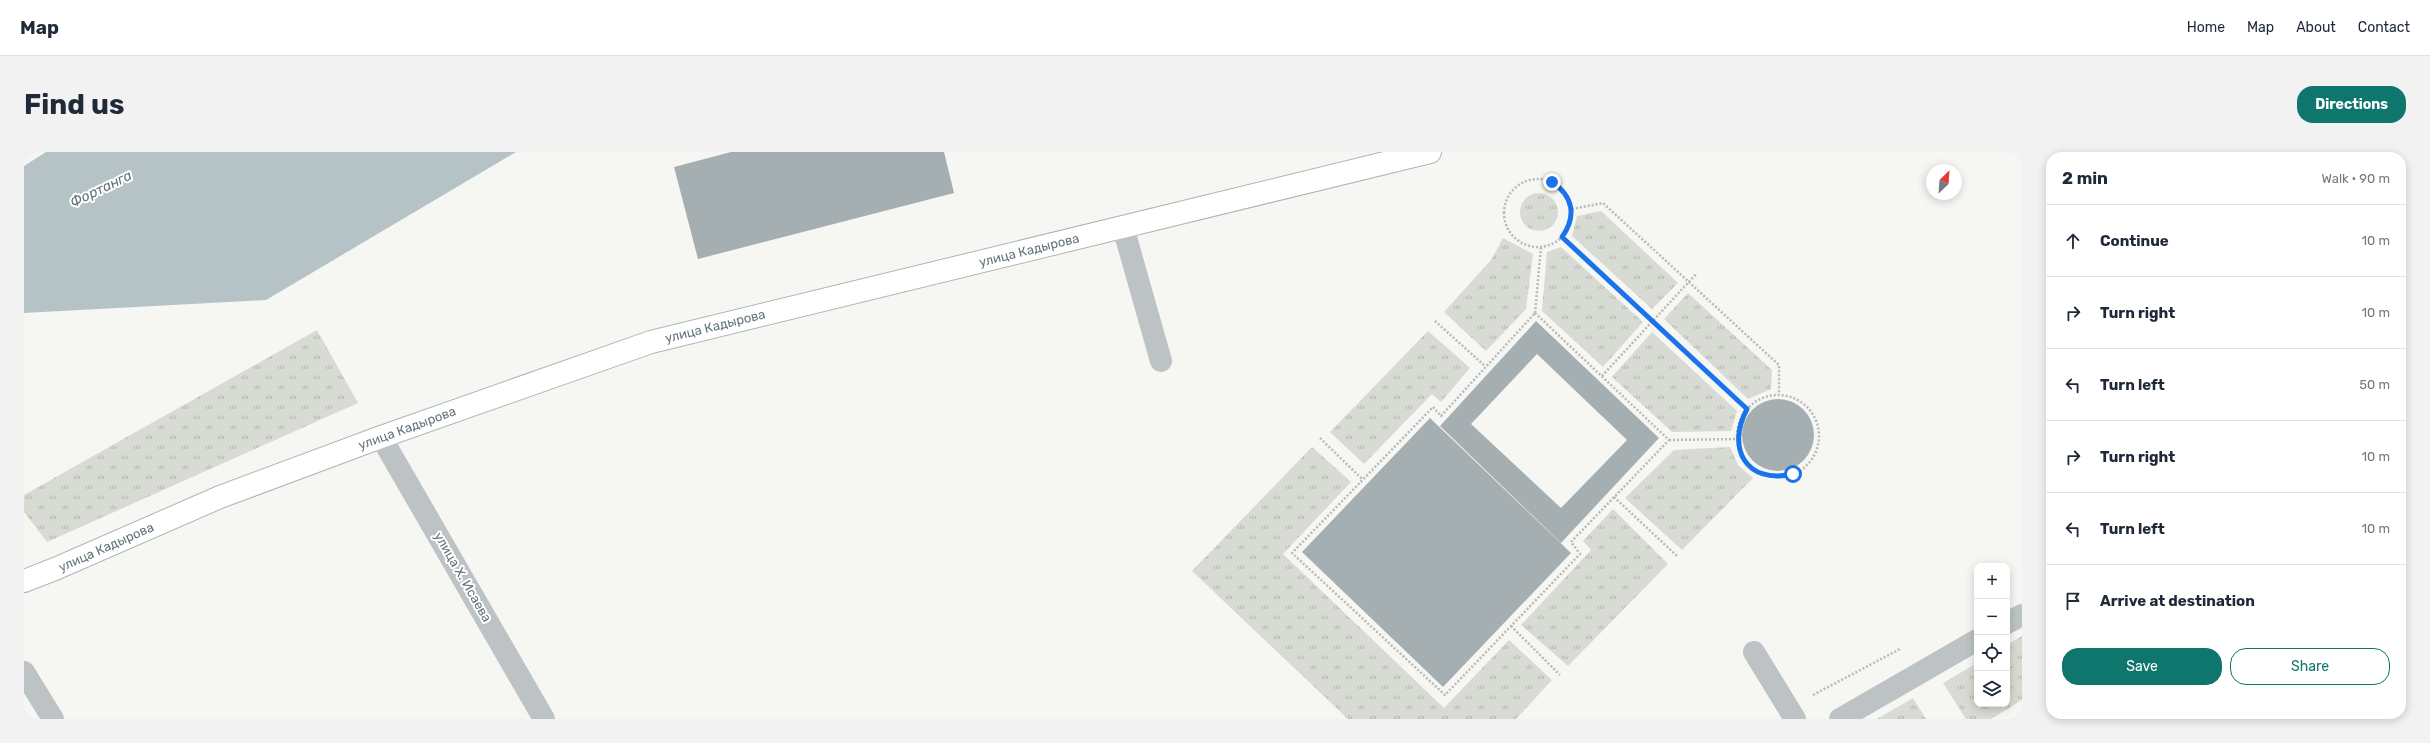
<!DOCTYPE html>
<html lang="en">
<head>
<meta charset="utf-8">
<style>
  :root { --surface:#fff; --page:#f2f2f3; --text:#1f2937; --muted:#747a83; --line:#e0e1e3; --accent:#0f766e }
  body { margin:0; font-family:Rubik,sans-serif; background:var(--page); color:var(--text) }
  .controls { position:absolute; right:12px; bottom:12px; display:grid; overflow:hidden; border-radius:8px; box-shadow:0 2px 10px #0003 }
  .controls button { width:36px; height:36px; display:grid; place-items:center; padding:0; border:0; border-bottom:1px solid var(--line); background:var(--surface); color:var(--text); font:20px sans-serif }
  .compass { position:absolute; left:1902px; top:12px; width:36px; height:36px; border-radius:50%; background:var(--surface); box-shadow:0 2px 10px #0003; rotate:25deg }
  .stop { position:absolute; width:12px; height:12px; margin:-9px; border:3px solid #1a73e8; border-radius:50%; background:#fff }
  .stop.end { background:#1a73e8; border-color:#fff; box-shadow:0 1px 4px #0008 }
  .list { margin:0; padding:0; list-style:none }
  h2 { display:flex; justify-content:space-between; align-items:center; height:52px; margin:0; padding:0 16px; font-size:17px }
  h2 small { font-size:13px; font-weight:400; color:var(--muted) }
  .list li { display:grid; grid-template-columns:26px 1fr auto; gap:12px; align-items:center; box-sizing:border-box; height:72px; padding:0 16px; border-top:1px solid var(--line) }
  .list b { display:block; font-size:15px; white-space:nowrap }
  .list em { font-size:13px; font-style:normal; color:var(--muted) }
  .actions { display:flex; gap:8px; padding:12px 16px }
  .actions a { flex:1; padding:9px 0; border:1px solid var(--accent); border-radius:16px; text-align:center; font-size:14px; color:var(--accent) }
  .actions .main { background:var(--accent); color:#fff }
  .icon { flex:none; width:22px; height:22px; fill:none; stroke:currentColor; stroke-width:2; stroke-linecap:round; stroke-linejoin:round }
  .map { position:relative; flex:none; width:1998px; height:567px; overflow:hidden; border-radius:16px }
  header { display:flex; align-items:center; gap:24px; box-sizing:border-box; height:56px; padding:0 20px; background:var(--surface); border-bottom:1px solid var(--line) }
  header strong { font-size:19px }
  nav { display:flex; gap:22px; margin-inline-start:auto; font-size:14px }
  .intro { display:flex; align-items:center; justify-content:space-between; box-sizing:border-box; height:96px; padding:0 24px }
  h1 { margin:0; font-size:28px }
  .button { padding:10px 18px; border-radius:16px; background:var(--accent); color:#fff; font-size:14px; font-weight:700 }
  main { display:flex; gap:24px; padding:0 24px }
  aside { flex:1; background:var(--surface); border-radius:16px; box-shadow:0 2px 10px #0003 }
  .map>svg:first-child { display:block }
  .grass { fill:url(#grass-tufts) }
  .water { fill:#b5c3c6 }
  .building { fill:#a5afb2; fill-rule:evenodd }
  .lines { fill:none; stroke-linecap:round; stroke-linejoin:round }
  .major-casing { stroke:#afb5b8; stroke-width:24 }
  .path { stroke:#b6babc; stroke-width:2.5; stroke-dasharray:2 2; stroke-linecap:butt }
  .minor { stroke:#bdc3c5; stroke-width:22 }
  .major { stroke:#fff; stroke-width:22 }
  .route { stroke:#1a73e8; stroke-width:5 }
  .labels { text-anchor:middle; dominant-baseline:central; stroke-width:4; stroke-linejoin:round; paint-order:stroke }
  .street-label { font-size:13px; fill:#63757c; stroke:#fff }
  .water-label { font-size:14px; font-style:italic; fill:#5e7478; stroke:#fff }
</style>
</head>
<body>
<header>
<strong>Map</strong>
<nav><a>Home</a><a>Map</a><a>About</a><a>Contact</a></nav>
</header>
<div class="intro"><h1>Find us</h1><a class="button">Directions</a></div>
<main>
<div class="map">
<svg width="1998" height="567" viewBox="0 0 1998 567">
  <defs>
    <pattern id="grass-tufts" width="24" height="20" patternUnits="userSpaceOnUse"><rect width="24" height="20" fill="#d7dbd3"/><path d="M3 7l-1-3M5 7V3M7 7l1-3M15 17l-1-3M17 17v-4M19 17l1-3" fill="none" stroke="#b2b6b0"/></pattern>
  </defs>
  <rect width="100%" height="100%" fill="#f6f6f3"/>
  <!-- grass -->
  <path class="grass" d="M1496 60a19 19 0 1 1 38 0a19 19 0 1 1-38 0Z
    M1577,59L1654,131L1628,157L1548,84L1553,64Z
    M1479,86L1509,102L1502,157L1462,199L1420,160L1467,108Z
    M1537,95L1619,170L1579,215L1518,159L1523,100Z
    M1664,141L1748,218L1747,237L1724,247L1640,167Z
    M293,178L334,251L23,390L0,360V343Z
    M1404,179L1446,216L1417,250L1408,242L1340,312L1306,280Z
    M1628,180L1713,259L1707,279L1648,280L1588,225Z
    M1288,295L1327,330L1259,402L1420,556L1485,488L1528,528L1492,567H1324L1168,419Z
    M1706,295L1714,313L1729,326L1658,398L1601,346L1650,298Z
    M1589,357L1644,412L1544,514L1497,473L1567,398L1559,389Z
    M1998,484V548L1967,567H1942L1919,531L1953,511V552H1983V493Z
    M1889,546L1902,567H1853Z"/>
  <!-- water -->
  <path class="water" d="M22,0H492L242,148L0,161V14Z"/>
  <!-- building -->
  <path class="building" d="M707,0H920L930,41L674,107L650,15Z
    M1512,169L1635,286L1537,391L1416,274ZM1513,202L1603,288L1537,356L1447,272Z
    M1718 283a36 36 0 1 1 72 0a36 36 0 1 1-72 0Z
    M1406,266L1547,401L1419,535L1278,400Z"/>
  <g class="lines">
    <!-- major casing -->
    <g class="major-casing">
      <path id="major" d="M0,429L31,417L196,345L357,285L627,190L1406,0"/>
    </g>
    <!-- path -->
    <path class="path" d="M1480 61a34 34 0 1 1 68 0a34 34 0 1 1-68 0Z
      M1548,57L1579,51L1755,213V242
      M1538,85L1723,257
      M1511,161L1645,288L1547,390L1556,402L1421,543L1268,401L1409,255L1417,264Z
      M1511,161L1517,95
      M1411,169L1461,214
      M1578,224L1673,121
      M1713 284a41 41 0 1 1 82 0a41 41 0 1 1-82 0Z
      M1296,286L1338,327
      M1645,288L1714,287
      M1590,345L1653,404
      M1487,474L1536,523
      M1789,543L1876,497"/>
    <!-- minor -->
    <path class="minor" d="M1099,75L1137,209
      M357,285L520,567
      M1983,471L1998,463
      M1730,500L1771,567
      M0,520L29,567
      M1816,567L1953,488"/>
    <!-- major -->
    <use href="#major" class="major"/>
  </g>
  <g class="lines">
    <!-- route -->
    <path class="route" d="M1528,30C1549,44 1553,64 1538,85L1723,257C1702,296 1722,333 1769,322"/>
  </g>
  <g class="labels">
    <!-- street labels -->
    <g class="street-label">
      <text transform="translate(1005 98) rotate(-14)">улица Кадырова</text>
      <text transform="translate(691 174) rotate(-14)">улица Кадырова</text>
      <text transform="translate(383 276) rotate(-20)">улица Кадырова</text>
      <text transform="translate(82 395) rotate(-24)">улица Кадырова</text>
      <text transform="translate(439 425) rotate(60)">улица Х. Исаева</text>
    </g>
    <!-- water labels -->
    <g class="water-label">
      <text transform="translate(77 37) rotate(-26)">Фортанга</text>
    </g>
  </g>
</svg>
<div class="controls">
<button>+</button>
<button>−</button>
<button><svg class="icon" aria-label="locate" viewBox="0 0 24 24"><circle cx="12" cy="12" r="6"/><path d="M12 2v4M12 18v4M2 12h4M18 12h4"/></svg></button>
<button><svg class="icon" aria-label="layers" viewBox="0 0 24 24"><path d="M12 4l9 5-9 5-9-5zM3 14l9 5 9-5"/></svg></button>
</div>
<svg class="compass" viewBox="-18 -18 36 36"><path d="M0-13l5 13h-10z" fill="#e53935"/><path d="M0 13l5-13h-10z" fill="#747a83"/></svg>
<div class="stop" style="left:1769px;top:322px"></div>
<div class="stop end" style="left:1528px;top:30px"></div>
</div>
<aside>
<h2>2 min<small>Walk · 90 m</small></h2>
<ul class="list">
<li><svg class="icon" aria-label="ahead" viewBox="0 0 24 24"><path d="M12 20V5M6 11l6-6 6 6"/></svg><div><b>Continue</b></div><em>10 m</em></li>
<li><svg class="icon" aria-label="right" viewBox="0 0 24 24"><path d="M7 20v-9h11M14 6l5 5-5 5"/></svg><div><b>Turn right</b></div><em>10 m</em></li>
<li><svg class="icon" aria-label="left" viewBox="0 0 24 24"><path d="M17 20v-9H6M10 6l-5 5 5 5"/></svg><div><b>Turn left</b></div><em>50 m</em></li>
<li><svg class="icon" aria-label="right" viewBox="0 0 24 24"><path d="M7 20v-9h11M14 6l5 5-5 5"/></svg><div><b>Turn right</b></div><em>10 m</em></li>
<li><svg class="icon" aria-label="left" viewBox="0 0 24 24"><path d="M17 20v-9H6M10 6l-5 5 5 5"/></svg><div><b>Turn left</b></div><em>10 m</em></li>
<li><svg class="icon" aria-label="arrive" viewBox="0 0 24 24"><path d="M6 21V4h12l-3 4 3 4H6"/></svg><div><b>Arrive at destination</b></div></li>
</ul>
<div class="actions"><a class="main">Save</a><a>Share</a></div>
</aside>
</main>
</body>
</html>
